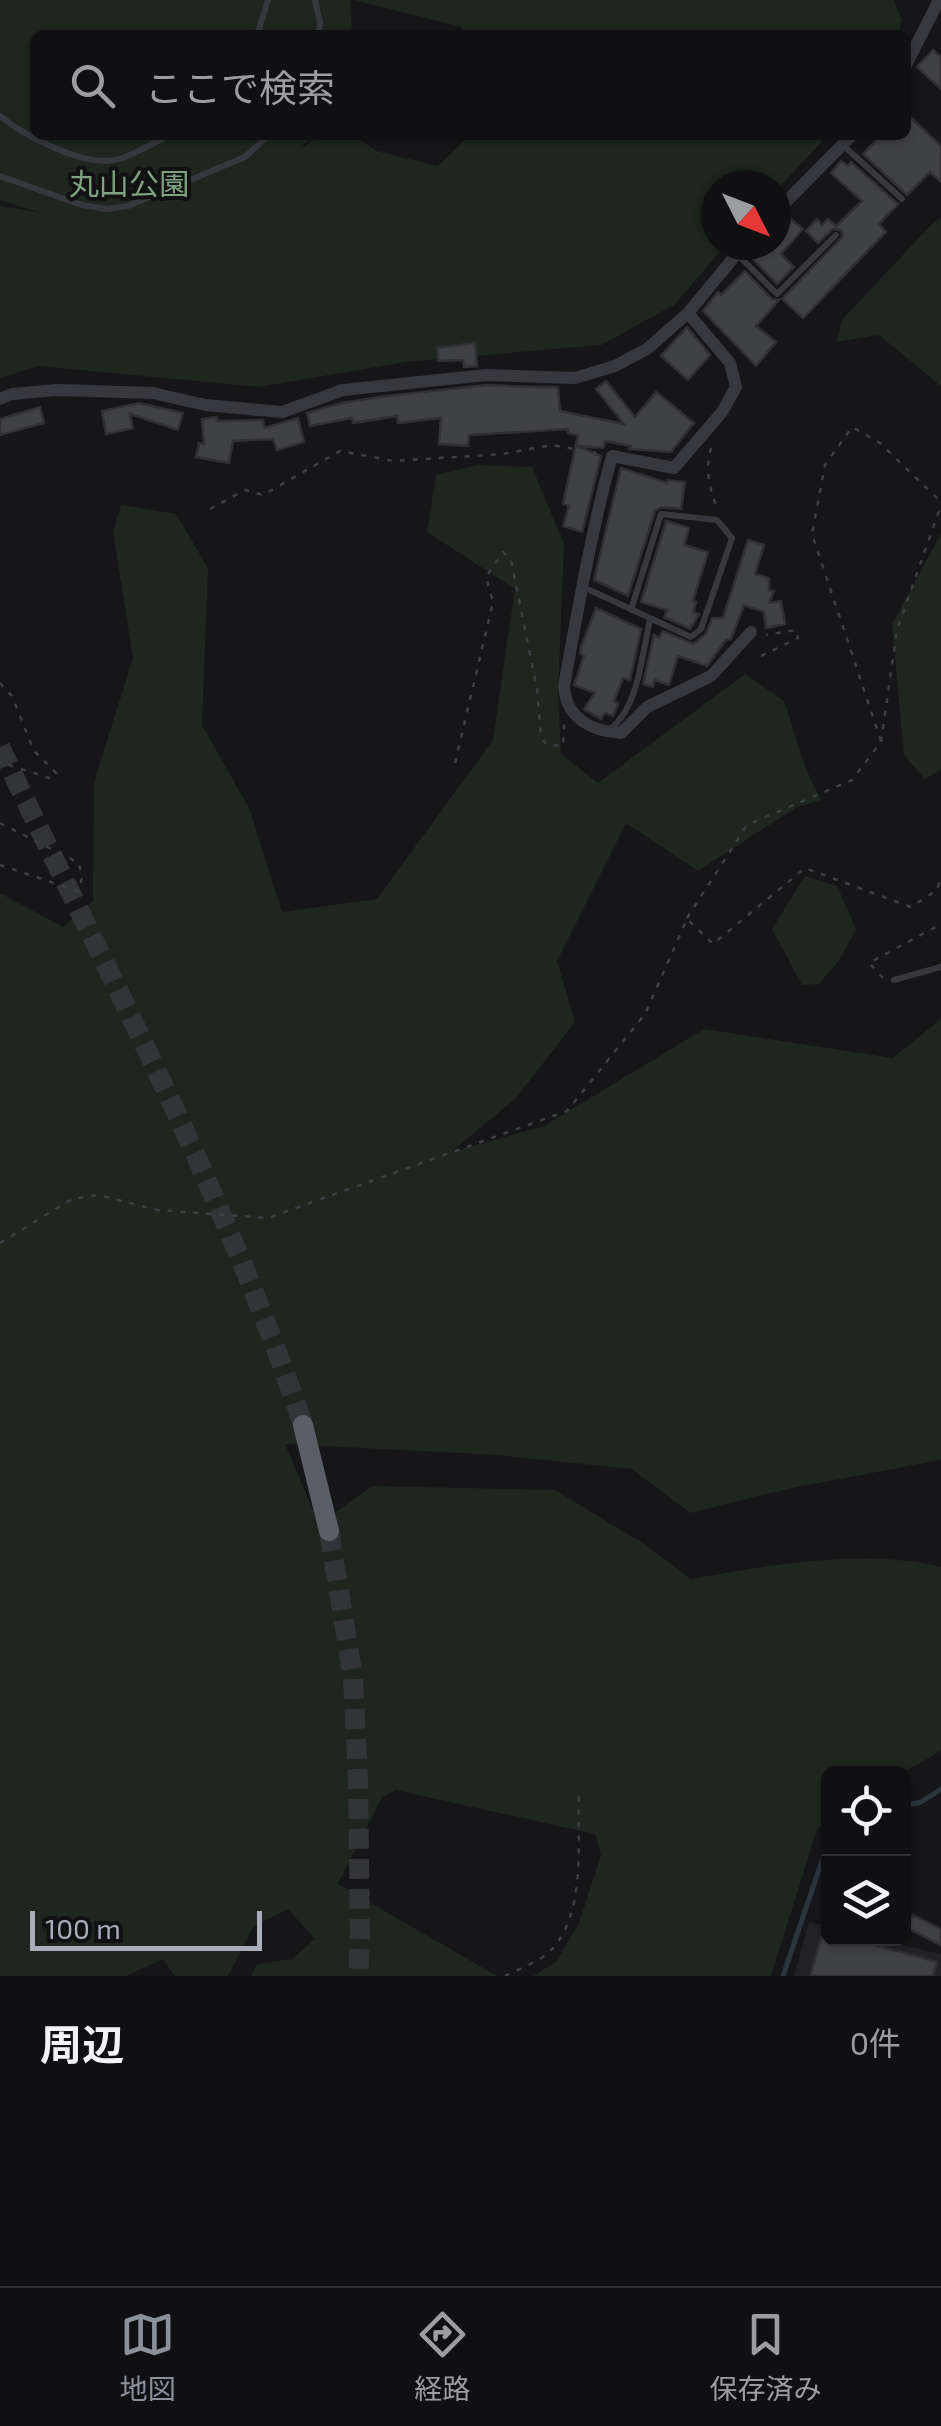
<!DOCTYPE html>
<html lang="ja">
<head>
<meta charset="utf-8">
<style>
  :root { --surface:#101012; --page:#19191b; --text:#f1f3f6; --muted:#9c9d9f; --line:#303032; --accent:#8c9099 }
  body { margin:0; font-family:"Exo 2","Noto Sans JP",sans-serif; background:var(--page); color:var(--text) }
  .controls { position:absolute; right:30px; bottom:30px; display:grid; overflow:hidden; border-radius:15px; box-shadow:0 2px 8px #0004 }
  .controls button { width:90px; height:90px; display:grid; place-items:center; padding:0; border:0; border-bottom:2px solid var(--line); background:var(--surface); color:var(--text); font:50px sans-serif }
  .compass { position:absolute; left:701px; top:170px; width:90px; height:90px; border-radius:50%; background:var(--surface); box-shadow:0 2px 8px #0004; rotate:132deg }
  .scale { position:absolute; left:30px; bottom:25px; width:232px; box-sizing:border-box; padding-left:10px; border:5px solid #a8adb8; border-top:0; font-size:28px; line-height:35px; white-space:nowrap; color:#a8adb8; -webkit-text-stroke:8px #111113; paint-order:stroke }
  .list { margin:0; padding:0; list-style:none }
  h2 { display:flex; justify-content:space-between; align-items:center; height:130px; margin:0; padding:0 40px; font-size:42px }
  h2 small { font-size:32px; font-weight:400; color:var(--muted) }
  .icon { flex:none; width:55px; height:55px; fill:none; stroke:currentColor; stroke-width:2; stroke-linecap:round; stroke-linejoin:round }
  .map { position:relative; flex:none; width:941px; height:1976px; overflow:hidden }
  .search { position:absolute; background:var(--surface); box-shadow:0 2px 8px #0004; left:30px; right:30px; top:30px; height:110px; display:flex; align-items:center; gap:25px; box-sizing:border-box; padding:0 35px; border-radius:15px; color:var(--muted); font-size:38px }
  .sheet { height:310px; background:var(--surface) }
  nav { display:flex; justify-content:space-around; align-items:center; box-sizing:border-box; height:140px; border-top:2px solid var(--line); background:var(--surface); font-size:28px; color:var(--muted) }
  nav a { display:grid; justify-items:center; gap:5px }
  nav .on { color:var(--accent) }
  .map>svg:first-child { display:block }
  .built { fill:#222225 }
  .green { fill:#1e261f }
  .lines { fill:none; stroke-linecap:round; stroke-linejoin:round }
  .stream { stroke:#2c353c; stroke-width:5 }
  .building { fill:#404145; stroke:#303034; stroke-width:2.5 }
  .trunk-tunnel { stroke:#333438; stroke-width:20; stroke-dasharray:20 10; stroke-linecap:butt }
  .path { stroke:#3d3f44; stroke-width:2.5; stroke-dasharray:5 8; stroke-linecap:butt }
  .service { stroke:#37383d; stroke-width:6 }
  .minor { stroke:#37383d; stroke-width:12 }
  .trunk { stroke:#5b5e65; stroke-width:20 }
  .labels { text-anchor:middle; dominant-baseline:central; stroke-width:8; stroke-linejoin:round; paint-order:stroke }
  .park-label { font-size:30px; fill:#7fa381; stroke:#111113 }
</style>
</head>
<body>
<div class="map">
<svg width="941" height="1976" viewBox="0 0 941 1976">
  <rect width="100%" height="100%" fill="#161618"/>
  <!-- built -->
  <path class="built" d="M809,1922L828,1927V1938L876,1939L941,1954V1976H794Z"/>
  <!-- green -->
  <path class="green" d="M0,0H350L352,35H35V135H313L299,150L320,135H354L376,151L438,166L470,135H828L776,191V185H716V245H726L674,305L601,345L406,362L258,387L38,366L0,378V206L42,213L0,200Z
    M353,0H893L902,20L898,35H468L461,27Z
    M941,218V386L879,335L836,342L842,320L931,225Z
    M478,465L532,467L564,544L558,693L561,754L598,783L745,674L784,701L806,769L821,800L797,807L698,871L626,823L557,961L575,1022L516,1098L451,1152L544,1126L704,1029L893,1058L941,1019V1460L792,1488L690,1513L632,1469L497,1455L285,1444L319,1524L372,1486L555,1490L644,1544L691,1579C768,1565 864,1548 941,1567V1751L902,1773L828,1774V1822L817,1829L771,1976H533L556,1962L579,1923L601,1855L595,1834L396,1790L382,1797L338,1884L497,1976H251L257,1964L292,1959L315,1939L288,1909L253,1927L228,1976H175L163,1959L126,1976H0V893L63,927L93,901L94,782L133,658L113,532L121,505L176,514L208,568L202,725L249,808L282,912L377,899L493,740L515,589L427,532L436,475Z
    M941,534V770L925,779L904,755L892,624Z
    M805,876L837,886L856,929L840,959L819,984L802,985L772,929Z"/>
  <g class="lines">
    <!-- stream -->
    <path class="stream" d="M904,1806L921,1802L941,1789
      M783,1976L828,1843"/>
  </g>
  <!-- building -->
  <path class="building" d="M933,50L941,57V89L917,67Z
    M906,113L941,146V182L930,172L907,195L863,154L881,135H906Z
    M841,161L848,166L851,162L898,204L879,224L886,232L803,318L782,299L843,236L840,230L833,229L818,243L806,231L817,219L822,225L828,219L836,226L862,201L831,173Z
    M787,216L803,229L781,254L794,267L777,284L749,255L758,245H776V223Z
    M745,271L772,299L779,300L756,326L776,342L756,366L703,311L718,292L721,295Z
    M687,327L710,355L688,380L661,356Z
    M475,343L477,366L464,367L463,360L438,361L437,348Z
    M606,381L635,417L656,392L694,423L671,452L629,449L631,446L605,441L603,448L577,446L601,456L582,532L563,526L569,506L563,504L578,435L568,433V429L469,435L468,446L439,444L441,418L398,423L397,416L353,423L352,418L310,426L307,413L341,403L386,396L486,385L536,387H558L560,411L624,424L596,389Z
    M139,403L183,413L178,430L130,414L133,428L106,434L102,411Z
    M40,407L44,423L0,435V419Z
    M217,417V421L263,420L264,428L298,418L304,442L277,450L273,439L233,441L229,463L196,457L199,443L204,444L202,419Z
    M621,468L667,483L668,480L685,482L681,509L661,507L655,511L628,596L594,580Z
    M666,521L689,528L684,545L708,552L693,601L696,602L693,612L699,614L690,629L664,617L667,610L641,602Z
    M748,540L764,545L755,574L769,578V590L774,591L769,603L781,601L785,624L766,628L764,612L744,605L731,639L726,640L707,666L678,656L669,685L655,680L653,687L643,684L654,635L659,638L663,631L693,644L706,634L712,618H723Z
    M596,608L641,629L630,680L623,678L614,701L618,704L613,716L605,713L601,719L584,709L595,693L574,685L584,656L580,654L581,647Z
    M913,1915L941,1929V1945L907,1928Z
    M821,1938H850L937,1962L933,1976H810Z"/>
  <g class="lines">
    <!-- trunk-tunnel -->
    <path class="trunk-tunnel" d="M0,747C106,970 224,1190 303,1425
      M329,1531L353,1677L358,1781L360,1937L358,1976"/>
    <!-- path -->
    <path class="path" d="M711,448C705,471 709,486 717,508
      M210,509L245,490L263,495L340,451L394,461L502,454L552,445L596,453
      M761,656L798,638L796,630L766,635
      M0,683L12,696L34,751L57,774L49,778L0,762
      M881,741L812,534L825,465L852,427L880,443L941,502
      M455,763L493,602L486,577L503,552L511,560L537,689L541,737L546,744L563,746L564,724
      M0,823L79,863L82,878L78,891L0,865
      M687,918L747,825L852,780L881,742L897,630L941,505
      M883,978L869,963L941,924
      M0,1243L72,1199L99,1195L157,1210L268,1218L567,1111L645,1014L687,919L713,944L805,868L911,907L937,890L941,876
      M505,1976C518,1969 536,1963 547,1954C587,1919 577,1845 579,1796"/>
    <!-- service -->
    <path class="service" d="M315,0L320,22L318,35
      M257,35L268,0
      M0,116C25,136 86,169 119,159C136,154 153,143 170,135
      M844,146L902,199
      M0,176L82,205L107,209L128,206L245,157L269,135
      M738,255L777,294L836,235
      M583,587L691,637L701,629L732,538L717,520L661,514L631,610
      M610,729C639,707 642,653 650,620
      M894,980L941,967"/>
    <!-- minor -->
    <path class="minor" d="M906,65L939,0
      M776,212L852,135
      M688,313L730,363L736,387L722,412L674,468L612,456C591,532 578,609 564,686C566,718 591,731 621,733L647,707L711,676L751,632
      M0,399L12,394L57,390L153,393L205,405L282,412L343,390L486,375L575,378L615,366L647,349L688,313L744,245"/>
    <!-- trunk -->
    <path class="trunk" d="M303,1425L329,1531"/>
  </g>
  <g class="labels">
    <!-- park labels -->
    <g class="park-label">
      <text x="129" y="183">丸山公園</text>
    </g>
  </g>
</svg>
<div class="controls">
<button><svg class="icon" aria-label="locate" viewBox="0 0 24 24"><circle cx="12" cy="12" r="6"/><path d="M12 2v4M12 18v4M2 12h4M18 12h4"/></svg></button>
<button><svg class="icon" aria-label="layers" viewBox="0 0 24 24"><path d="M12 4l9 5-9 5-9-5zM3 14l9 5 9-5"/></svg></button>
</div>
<svg class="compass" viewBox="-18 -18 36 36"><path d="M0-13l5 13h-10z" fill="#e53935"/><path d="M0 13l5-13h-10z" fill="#9c9d9f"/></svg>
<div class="scale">100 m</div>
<div class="search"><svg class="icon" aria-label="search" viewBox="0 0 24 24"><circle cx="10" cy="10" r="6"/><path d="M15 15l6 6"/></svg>ここで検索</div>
</div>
<section class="sheet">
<h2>周辺<small>0件</small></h2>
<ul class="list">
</ul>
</section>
<nav>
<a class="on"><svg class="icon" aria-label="map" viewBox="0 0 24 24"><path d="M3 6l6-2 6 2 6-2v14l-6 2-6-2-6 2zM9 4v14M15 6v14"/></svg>地図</a>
<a><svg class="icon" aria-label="directions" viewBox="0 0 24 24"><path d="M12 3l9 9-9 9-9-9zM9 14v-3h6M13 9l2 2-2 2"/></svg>経路</a>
<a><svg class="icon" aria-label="saved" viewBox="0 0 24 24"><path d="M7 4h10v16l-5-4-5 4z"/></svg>保存済み</a>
</nav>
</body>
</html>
